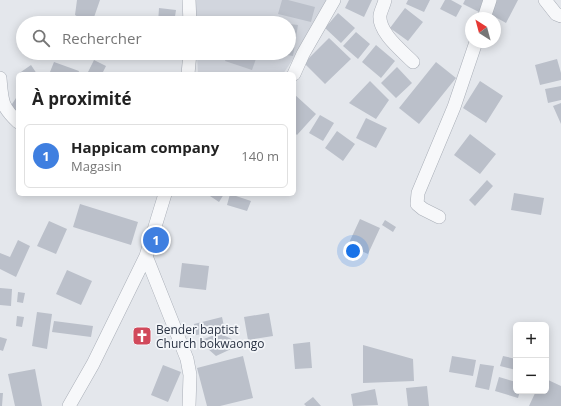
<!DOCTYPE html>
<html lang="fr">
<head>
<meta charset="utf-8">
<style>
  :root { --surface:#fff; --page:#f2f2f2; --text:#222; --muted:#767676; --line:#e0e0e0; --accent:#d1495b }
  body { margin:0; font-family:"Open Sans",sans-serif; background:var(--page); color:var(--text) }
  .controls { position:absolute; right:12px; bottom:12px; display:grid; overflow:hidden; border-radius:6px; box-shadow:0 2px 10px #0003 }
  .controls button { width:36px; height:36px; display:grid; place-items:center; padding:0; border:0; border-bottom:1px solid var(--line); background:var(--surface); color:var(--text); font:20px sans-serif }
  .compass { position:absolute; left:465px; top:12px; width:36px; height:36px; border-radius:50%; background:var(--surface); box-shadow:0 2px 10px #0003; rotate:324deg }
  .you { position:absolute; left:353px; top:251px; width:14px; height:14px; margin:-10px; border:3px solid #fff; border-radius:50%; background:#1a73e8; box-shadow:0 0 0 6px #1a73e833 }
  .badge { display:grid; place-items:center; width:26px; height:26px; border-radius:50%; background:var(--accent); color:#fff; font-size:13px; font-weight:700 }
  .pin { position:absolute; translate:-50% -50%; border:2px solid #fff; box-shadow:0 1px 4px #0006 }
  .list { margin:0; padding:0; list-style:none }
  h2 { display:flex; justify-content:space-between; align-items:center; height:52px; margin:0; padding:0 16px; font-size:17px }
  h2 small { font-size:13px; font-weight:400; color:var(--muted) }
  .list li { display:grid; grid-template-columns:26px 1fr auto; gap:12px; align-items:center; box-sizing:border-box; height:64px; margin:0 8px 8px; padding:0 8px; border:1px solid var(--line); border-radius:6px }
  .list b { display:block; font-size:15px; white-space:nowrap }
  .list p { margin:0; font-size:13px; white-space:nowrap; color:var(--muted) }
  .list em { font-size:13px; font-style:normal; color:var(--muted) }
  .icon { flex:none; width:22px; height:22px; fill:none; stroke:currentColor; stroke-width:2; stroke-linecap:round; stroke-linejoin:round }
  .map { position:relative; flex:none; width:561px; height:406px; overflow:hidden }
  .search { position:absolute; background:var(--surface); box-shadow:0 2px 10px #0003; left:16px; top:16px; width:280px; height:44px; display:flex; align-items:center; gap:10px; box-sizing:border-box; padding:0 14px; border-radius:22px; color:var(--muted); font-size:15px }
  .panel { position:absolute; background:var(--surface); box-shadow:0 2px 10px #0003; left:16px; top:72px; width:280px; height:124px; border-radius:6px }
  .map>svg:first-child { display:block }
  .built { fill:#d2d6de }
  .building { fill:#bbc0ca }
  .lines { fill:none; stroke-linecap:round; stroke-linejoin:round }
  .minor-casing { stroke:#a9aeb7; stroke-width:14 }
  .minor { stroke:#f7f8fa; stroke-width:13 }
  .labels { text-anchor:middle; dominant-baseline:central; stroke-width:3.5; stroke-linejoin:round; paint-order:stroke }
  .poi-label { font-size:12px; fill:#2b3445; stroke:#f4f6f9; text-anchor:start }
</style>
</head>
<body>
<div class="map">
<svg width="561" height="406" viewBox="0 0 561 406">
  <rect width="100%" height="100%" fill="#e4e7ec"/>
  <!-- built -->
  <path class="built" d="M195,0H333L283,74H198L197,53H289V23H196Z"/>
  <!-- building -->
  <path class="building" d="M77,0H100L92,23H88L75,15Z
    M282,0H288L315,7L311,22L278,14Z
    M349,0H372L364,17L345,8Z
    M408,0H430L424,12L406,4Z
    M445,0H451L462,6L456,17L440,9Z
    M465,0H484L479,12L463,4Z
    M495,0H518L506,23L488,13Z
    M159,8L176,10L174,23H158Z
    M405,8L423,22L408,41L390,28Z
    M338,13L355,28L341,43L325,28Z
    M289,24L298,25L293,56L281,54L289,53Z
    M356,32L370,44L358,59L343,46Z
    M329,38L351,59L325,84L304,63Z
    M376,45L395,61L381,78L362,62Z
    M228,53H258L252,70L225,61Z
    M557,59L561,73V80L540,85L535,65Z
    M94,60L106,66L102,74H87Z
    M54,62L79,71L78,74H55L50,72Z
    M436,62L456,78L419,124L399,108Z
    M31,65L37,74H18Z
    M397,67L412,83L396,98L381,83Z
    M370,81L389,100L376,119L349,103Z
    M480,81L503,96L486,123L463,108Z
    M561,86V100L548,103L545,89Z
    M294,94L316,114L297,135L294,132Z
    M16,98L18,99V116L8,110Z
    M561,103V124L553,106Z
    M320,115L334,123L323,141L309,133Z
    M366,118L387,128L376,148L356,138Z
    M337,131L355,144L343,161L325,148Z
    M470,134L496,154L480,174L454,155Z
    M487,180L493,186L475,206L469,200Z
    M514,193L544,198L541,215L511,210Z
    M207,194H224L219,202Z
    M230,194L251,201L247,211L227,205Z
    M80,204L138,222L131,245L73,227Z
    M360,219L380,228L368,254L348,245Z
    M385,220L396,227L393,232L382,225Z
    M49,221L67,229L56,254L37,246Z
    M18,240L30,246L16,277L0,269V253L10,257Z
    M182,263L209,266L206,290L179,287Z
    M67,270L92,281L81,305L56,294Z
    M0,288L12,289L11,306L0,305Z
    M18,292L25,293L23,303L17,302Z
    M37,312L52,314L47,349L32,346Z
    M269,313L273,336L248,340L244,317Z
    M17,316L24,317L22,327L16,326Z
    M222,317L225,331L196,335L194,324Z
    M54,321L93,326L91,337L52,332Z
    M219,333L242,344L216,356L199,341Z
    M0,337L7,339L3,351L0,350Z
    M310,342L312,368L295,369L293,344Z
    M363,345L413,359L414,381L363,383Z
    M243,356L253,398L220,406H207L197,368Z
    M452,356L476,360L473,376L449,372Z
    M503,356L516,359V370L500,366Z
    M480,364L494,366L489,390L475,387Z
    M163,365L181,372L168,402L151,395Z
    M35,369L42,406H15L8,374Z
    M499,377L516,382V391H520L518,398L495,391Z
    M546,379L561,386V406H529L536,391H546Z
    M427,386L429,406H408L406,388Z
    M375,389L378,405L353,406L351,394Z
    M0,393H3L2,406H0Z
    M313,397L321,406H306L304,404Z"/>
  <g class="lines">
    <!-- minor casing -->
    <g class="minor-casing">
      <path id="minor" d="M189,0L190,23
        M385,0C384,5 381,10 380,15C378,32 401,50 413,62
        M545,0L556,14L561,16
        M484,18L490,0
        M188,74L190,53
        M294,74L303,54L334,0
        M0,78C2,101 1,106 18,122
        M439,217L423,209L417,204L418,193L454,107L476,42
        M146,256L187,359L190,375L189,406
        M69,406L93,364L146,256L165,194"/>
    </g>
    <!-- minor -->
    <use href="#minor" class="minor"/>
  </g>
  <!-- icons -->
  <defs>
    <g id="church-square" transform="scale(1)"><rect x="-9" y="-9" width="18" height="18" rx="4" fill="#d1495b" stroke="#f4f6f9"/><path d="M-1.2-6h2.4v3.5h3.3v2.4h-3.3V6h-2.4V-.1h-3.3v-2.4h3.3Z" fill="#fff"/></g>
  </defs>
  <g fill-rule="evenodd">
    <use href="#church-square" x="142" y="336"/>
  </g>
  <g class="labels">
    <!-- poi labels -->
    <g class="poi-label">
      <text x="156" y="329">Bender baptist<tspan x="156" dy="14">Church bokwaongo</tspan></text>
    </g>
  </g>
</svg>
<div class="controls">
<button>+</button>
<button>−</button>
</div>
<svg class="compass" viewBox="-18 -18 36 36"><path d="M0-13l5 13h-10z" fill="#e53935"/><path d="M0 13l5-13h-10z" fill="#767676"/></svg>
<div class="you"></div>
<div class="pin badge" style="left:156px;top:240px;background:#3f7fe0">1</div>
<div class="search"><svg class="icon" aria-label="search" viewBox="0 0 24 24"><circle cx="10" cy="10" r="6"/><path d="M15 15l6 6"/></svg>Rechercher</div>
<section class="panel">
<h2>À proximité<small></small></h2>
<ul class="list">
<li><span class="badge" style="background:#3f7fe0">1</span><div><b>Happicam company</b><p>Magasin</p></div><em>140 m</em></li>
</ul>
</section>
</div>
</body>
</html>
